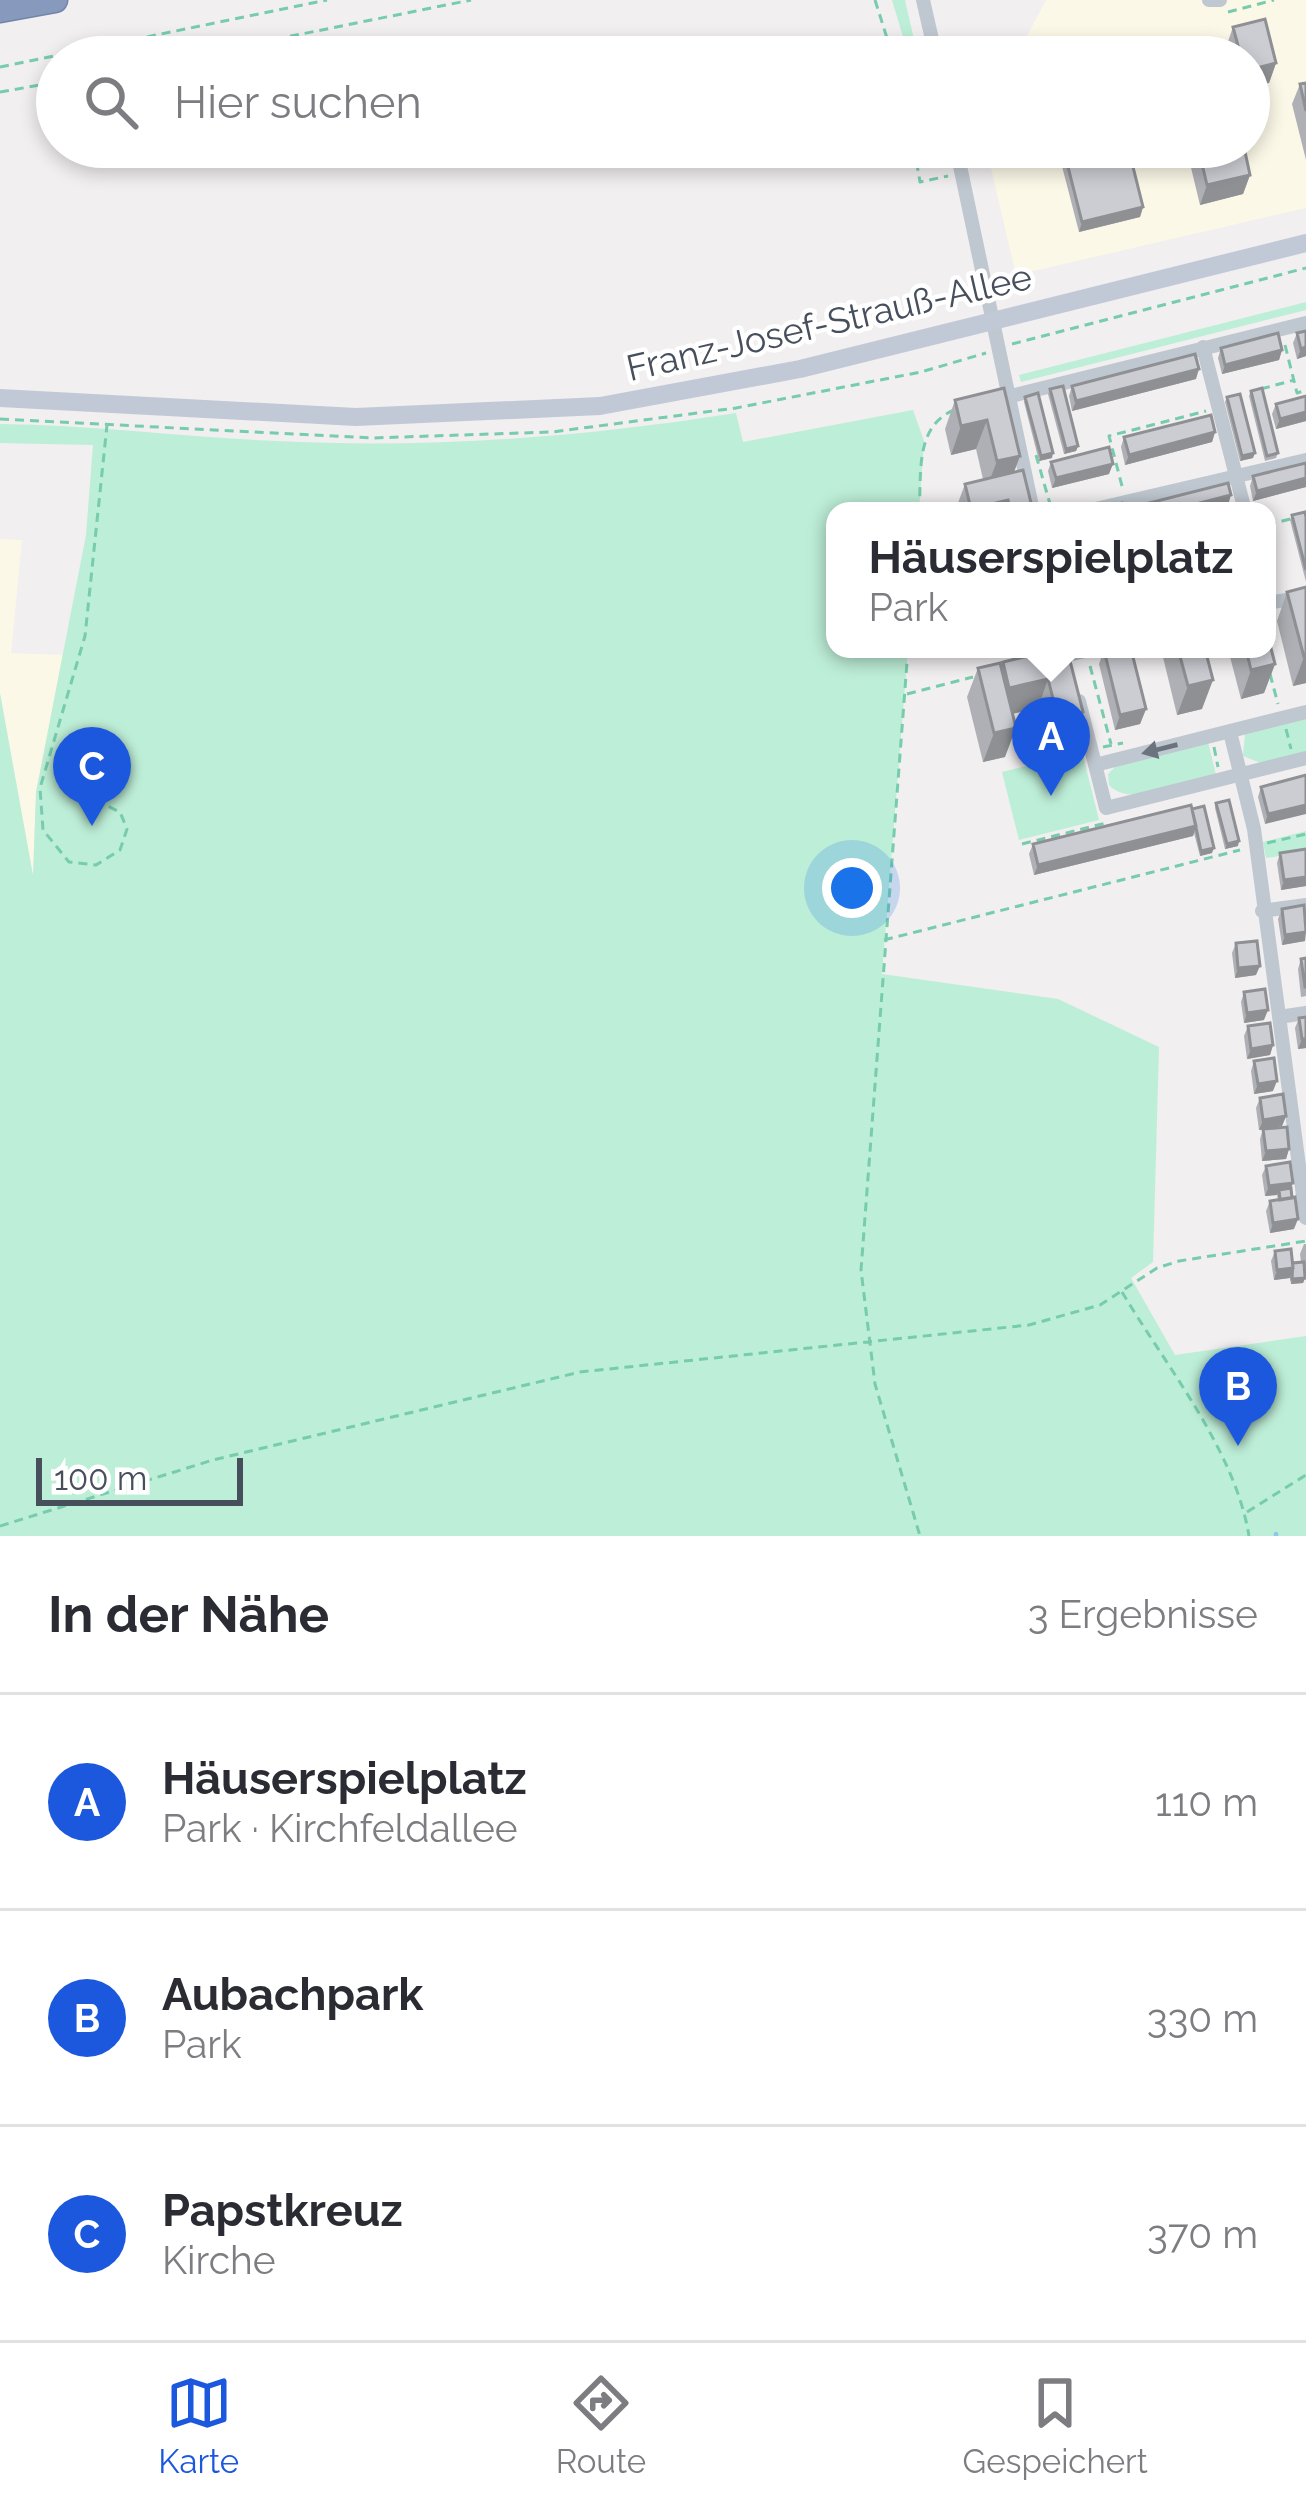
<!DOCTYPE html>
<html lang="de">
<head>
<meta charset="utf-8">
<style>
  :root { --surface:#fff; --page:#f2f2f3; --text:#2b2b33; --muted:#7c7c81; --line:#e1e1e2; --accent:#1c58de }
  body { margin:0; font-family:Raleway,sans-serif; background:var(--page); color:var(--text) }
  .scale { position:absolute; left:36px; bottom:30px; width:207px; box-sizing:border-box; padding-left:12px; border:6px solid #474f5c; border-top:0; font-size:33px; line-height:42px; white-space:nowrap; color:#474f5c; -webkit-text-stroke:9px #fff; paint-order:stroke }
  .you { position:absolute; left:852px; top:888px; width:42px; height:42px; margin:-30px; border:9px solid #fff; border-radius:50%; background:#1a73e8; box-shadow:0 0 0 18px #1a73e833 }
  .badge { display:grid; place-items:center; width:78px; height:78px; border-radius:50%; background:var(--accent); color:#fff; font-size:39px; font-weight:700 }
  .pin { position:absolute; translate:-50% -99px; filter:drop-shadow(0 3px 6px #0008) }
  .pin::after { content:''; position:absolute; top:63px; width:42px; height:36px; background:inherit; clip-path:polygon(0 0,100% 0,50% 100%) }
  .popup { position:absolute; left:826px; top:502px; width:450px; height:156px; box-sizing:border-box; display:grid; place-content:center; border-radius:24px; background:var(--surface); filter:drop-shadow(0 3px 9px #0005); font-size:39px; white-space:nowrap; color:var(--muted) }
  .popup b { font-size:45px; color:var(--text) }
  .popup::after { content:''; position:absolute; left:50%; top:100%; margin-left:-24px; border:24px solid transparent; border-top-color:var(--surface) }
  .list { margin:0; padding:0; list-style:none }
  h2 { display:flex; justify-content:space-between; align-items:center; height:156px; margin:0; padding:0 48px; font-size:51px }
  h2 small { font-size:39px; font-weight:400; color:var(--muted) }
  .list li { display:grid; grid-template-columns:78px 1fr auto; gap:36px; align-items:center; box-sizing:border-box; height:216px; padding:0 48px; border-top:3px solid var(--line) }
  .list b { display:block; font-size:45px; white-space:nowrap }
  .list p { margin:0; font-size:39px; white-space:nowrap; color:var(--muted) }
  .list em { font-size:39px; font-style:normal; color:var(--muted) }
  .icon { flex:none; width:66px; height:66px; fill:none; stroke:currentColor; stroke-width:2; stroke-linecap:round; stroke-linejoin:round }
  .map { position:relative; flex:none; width:1306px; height:1536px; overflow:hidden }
  .search { position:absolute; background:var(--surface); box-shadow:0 6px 18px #0003; left:36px; right:36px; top:36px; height:132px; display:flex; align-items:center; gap:30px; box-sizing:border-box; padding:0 42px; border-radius:66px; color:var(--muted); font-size:45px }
  .sheet { height:804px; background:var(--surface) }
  nav { display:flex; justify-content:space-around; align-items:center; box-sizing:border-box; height:168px; border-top:3px solid var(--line); background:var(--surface); font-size:33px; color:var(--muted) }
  nav a { display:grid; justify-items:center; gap:6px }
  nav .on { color:var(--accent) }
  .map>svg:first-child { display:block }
  .commercial { fill:#fcf8e8 }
  .green { fill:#bdeed7 }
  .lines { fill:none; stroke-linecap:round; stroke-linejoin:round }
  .stream { stroke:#8bcaea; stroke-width:4.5 }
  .highway-casing { stroke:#7285a8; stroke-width:27 }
  .path { stroke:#76ccac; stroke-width:3; stroke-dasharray:9 6; stroke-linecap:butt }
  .street { stroke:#bfc7d0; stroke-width:14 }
  .secondary { stroke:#c1c9d7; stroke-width:18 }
  .highway { stroke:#879abd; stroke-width:24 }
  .wall { fill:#afb0b5 }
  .shaded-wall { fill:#8e9094 }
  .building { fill:#cbcdd3; stroke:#8e9094; stroke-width:3 }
  .oneway { fill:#6b737f }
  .labels { text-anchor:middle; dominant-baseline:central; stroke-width:9; stroke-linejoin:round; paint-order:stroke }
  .street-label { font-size:36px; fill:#474f5c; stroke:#fff }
</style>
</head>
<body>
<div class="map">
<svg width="1306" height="1536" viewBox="0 0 1306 1536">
  <rect width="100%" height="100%" fill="#f1efef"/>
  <!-- commercial -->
  <path class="commercial" d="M1046,0H1306V208L1016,275L986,147H1249V57H1016Z
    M0,539L22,540L11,653L65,655L36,792L33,881L0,693Z"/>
  <!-- green -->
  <path class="green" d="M892,0H905L918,57H909Z
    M1306,302V310L1021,382L1019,375Z
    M913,410L924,441L919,511H835V649H908L882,974L1058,999L1159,1047L1153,1262L1131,1278L1175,1355L1306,1336V1536H0V693L33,875L36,792L86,535L93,445L0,443V424C92,425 184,437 276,441C430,449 584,437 736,413L743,442Z
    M1306,717V752L1261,763L1243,756L1245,734Z
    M1208,742L1216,775C1188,782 1131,809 1109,785L1108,774L1116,766Z
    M1082,752L1099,820L1019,840L1002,772Z
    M1306,831V852L1266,858L1263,842Z"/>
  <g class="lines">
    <!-- stream -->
    <path class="stream" d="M1276,1534V1536"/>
    <!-- highway casing -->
    <g class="highway-casing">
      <path id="highway" d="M0,10L55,0"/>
    </g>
    <!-- path -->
    <path class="path" d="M875,0L893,57
      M1228,12L1274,0
      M187,57L471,0
      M0,67L327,0
      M0,92L57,82
      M914,147L920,182L948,176
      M1012,344L1306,268
      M1285,345L1297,393L1306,390
      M1261,389L1294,380
      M0,419L372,438L552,432L736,408L921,372L986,353
      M1036,455L1052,511
      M1122,486L1109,436L1206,411
      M919,511C922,474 914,427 954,410
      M1267,525L1294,518
      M908,649L861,1270L875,1384L920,1536
      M1090,666L1111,744
      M1270,674L1278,704
      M907,694L973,677
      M1286,729L1291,749
      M1103,747L1123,743
      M1214,747L1218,767
      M91,823L84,805L101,803L120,812L127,829L120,850L96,865L69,862L43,830L40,788L85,636L107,425
      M1267,843L1306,834
      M1022,844L1106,823
      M884,940L1240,850
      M1122,1292C1166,1366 1235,1450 1249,1536
      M1247,1512L1306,1475
      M0,1526L213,1460L580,1372L1029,1325L1100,1305L1157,1268L1179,1261L1306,1241"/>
    <!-- street -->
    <path class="street" d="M923,0L936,57
      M1209,0H1220
      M956,147L1033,511
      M1203,347L1245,511
      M1007,397L1306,323
      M1087,511L1306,460
      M1267,603L1306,597
      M1068,655L1093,649
      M1079,701L1106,808L1306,758
      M1230,732L1254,829L1306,1218
      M1095,765L1306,712
      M1262,911L1306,905
      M1279,1017L1306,1013"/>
    <!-- secondary -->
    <path class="secondary" d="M0,398L356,417L600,406L800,369L1306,243"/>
    <!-- highway -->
    <use href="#highway" class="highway"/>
  </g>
  <!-- wall -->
  <path class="wall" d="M1233,27L1276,63L1269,83L1249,57H1229L1226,47Z
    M1306,83V160L1292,104L1300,84Z
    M1057,147H1128L1143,207L1140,217L1079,232Z
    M1186,147H1244L1250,175L1243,194L1200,205Z
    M1297,333L1306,356L1297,359L1293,343Z
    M1221,348L1282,350L1279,360L1222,374L1218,358Z
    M1196,379L1072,411L1069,396L1072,386Z
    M1004,388L1020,456L1014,472L1033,511H955L965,484L983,479L976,449L951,455L945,429L955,400Z
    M1050,389L1078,446L1076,451L1064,454L1048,394Z
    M1251,391L1278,453L1276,458L1265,461L1249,396Z
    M1306,396V421L1276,429L1272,414L1276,404Z
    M1025,397L1052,458L1039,461L1024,402Z
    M1227,397L1253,458L1240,461L1225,402Z
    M1215,432L1212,442L1125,465L1121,447L1124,437Z
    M1051,462L1109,474L1052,488L1048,471Z
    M1306,463V487L1253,501L1250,486L1253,476Z
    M1292,515L1306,517V582L1290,520Z
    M1306,587V683L1293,686L1277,621L1287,592Z
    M1057,649L1083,712L1072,741L1047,747L1038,708L1012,714L1005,757L983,762L967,697L978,668L1001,667L1003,662Z
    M1161,649H1205L1202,709L1177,715Z
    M1228,649H1267L1275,664L1264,693L1241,699Z
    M1104,650L1146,709L1140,724L1115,730L1099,664Z
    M1306,775L1265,824L1258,797L1261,787Z
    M1216,803L1238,846L1225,849L1215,808Z
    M1191,805L1212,853L1200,856L1194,833L1193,836L1034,875L1029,854L1033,844Z
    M1306,849V886L1281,890L1277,863L1280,853Z
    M1282,909L1305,941L1282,945L1278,919Z
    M1236,943L1256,975L1235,978L1232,953Z
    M1306,958V996L1301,997L1298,969L1301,959Z
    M1244,992L1264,1020L1244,1023L1241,1002Z
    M1299,1018L1306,1048L1298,1049L1295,1028Z
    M1248,1026L1273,1045L1270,1055L1247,1059L1244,1036Z
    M1254,1061L1273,1091L1254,1094L1251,1071Z
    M1260,1098L1286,1116L1282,1126L1259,1130L1256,1108Z
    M1263,1129L1289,1149L1286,1159L1262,1161L1260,1139Z
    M1266,1166L1291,1188L1294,1229L1270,1233L1266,1211L1270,1201L1278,1200L1277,1195L1265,1196L1262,1175Z
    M1304,1244H1306V1276L1303,1283L1291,1284L1290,1278L1274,1280L1271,1261L1275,1251L1293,1263L1301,1262L1300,1254Z"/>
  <!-- shaded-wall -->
  <path class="shaded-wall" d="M1276,63L1269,83L1249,88V70Z
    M1250,175L1243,194L1200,205L1207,185Z
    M1143,207L1140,217L1079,232L1082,222Z
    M1306,347V356L1297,359L1301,349Z
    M1282,350L1279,360L1222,374L1225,365Z
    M1199,369L1196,379L1072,411L1076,401Z
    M1306,412V421L1276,429L1280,419Z
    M987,420L976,449L951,455L961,426Z
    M1215,432L1212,442L1125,465L1129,455Z
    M1078,446L1076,451L1064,454L1066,449Z
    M1053,453L1052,458L1039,461L1041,456Z
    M1255,453L1253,458L1240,461L1242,456Z
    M1020,456L1009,485L986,490L997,461Z
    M1113,464L1109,474L1052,488L1056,478Z
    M1306,478V487L1253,501L1257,491Z
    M1231,495L1228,505L1205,511H1169Z
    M1008,500L1004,511H970L971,509Z
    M1304,657H1306V683L1293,686Z
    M1275,664L1264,693L1241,699L1251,670Z
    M1048,679L1038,708L999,717L1009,688Z
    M1213,680L1202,709L1177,715L1188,686Z
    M1146,709L1140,724L1115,730L1120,715Z
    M1083,712L1072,741L1047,747L1058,718Z
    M1016,728L1005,757L983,762L994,733Z
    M1306,805V814L1265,824L1268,814Z
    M1196,826L1193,836L1034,875L1038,865Z
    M1239,841L1238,846L1225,849L1227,844Z
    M1214,848L1212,853L1200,856L1201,851Z
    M1306,877V886L1281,890L1284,880Z
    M1306,932L1305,941L1282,945L1285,935Z
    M1260,966L1256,975L1235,978L1238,968Z
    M1268,1010L1264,1020L1244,1023L1247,1013Z
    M1302,1039H1306V1048L1298,1049Z
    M1273,1045L1270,1055L1247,1059L1251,1049Z
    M1277,1081L1273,1091L1254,1094L1258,1084Z
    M1286,1116L1282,1126L1259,1130L1263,1120Z
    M1289,1149L1286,1159L1262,1161L1266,1151Z
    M1293,1183L1289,1193L1279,1190L1277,1195L1265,1196L1269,1186Z
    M1298,1219L1294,1229L1270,1233L1273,1223Z
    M1293,1268L1290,1278L1274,1280L1277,1270Z
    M1305,1278L1303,1283L1291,1284L1292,1279Z"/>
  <!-- building -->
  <path class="building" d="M1265,19L1276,63L1249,70V57H1241L1233,27Z
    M1306,83V111L1300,84Z
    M1063,147H1128L1143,207L1082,222Z
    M1198,147H1244L1250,175L1207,185Z
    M1306,331V347L1301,349L1297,333Z
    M1278,333L1282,350L1225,365L1221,348Z
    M1195,354L1199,369L1076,401L1072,386Z
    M1063,386L1078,446L1066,449L1050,389Z
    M1004,388L1020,456L997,461L987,420L961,426L955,400Z
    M1262,388L1278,453L1267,456L1251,391Z
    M1038,393L1053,453L1041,456L1025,397Z
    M1240,394L1255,453L1242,456L1227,397Z
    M1306,396V412L1280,419L1276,404Z
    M1211,415L1215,432L1129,455L1124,437Z
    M1109,447L1113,464L1056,478L1051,462Z
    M1306,463V478L1257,491L1253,476Z
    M1023,470L1033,511H1011L1008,500L971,509L965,484Z
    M1228,483L1231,495L1169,511H1143L1141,505Z
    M1122,503L1124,511H1093Z
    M1305,512L1306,517V570L1292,515Z
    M1306,587V657H1304L1287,592Z
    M1267,633L1275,664L1251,670L1246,649H1267Z
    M1057,649H1067L1083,712L1058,718L1048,679L1009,688L1003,662Z
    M1131,649L1146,709L1120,715L1104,650Z
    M1178,649H1205L1213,680L1188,686Z
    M1000,663L1016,728L994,733L978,668Z
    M1306,775V805L1268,814L1261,787Z
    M1229,800L1239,841L1227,844L1216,803Z
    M1191,805L1196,826L1038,865L1033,844Z
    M1204,806L1214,848L1201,851L1192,809Z
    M1306,849V877L1284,880L1280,853Z
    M1304,905L1306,932L1285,935L1282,909Z
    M1257,941L1260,966L1238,968L1236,943Z
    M1306,958V987H1305L1301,959Z
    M1265,989L1268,1010L1247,1013L1244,992Z
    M1306,1017V1039H1302L1299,1018Z
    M1270,1023L1273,1045L1251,1049L1248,1026Z
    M1274,1058L1277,1081L1258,1084L1254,1061Z
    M1283,1094L1286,1116L1263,1120L1260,1098Z
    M1287,1127L1289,1149L1266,1151L1263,1129Z
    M1290,1162L1293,1183L1269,1186L1266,1166Z
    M1291,1188L1292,1198L1280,1200L1279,1190Z
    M1295,1197L1298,1219L1273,1223L1270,1201Z
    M1291,1249L1293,1268L1277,1270L1275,1251Z
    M1304,1262L1305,1278L1292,1279L1293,1263Z"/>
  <!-- one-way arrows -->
  <defs><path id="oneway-solid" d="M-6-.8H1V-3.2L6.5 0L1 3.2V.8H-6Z" transform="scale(3)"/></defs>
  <use class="oneway" href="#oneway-solid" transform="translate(1160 749) rotate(166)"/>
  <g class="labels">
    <!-- street labels -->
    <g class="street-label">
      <text transform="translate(829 322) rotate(-13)">Franz-Josef-Strauß-Allee</text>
    </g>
  </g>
</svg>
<div class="scale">100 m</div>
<div class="you"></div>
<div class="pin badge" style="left:1051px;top:796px">A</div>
<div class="popup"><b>Häuserspielplatz</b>Park</div>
<div class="pin badge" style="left:1238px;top:1446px">B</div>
<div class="pin badge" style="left:92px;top:826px">C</div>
<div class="search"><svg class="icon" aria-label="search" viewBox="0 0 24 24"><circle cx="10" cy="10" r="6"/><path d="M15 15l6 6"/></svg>Hier suchen</div>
</div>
<section class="sheet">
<h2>In der Nähe<small>3 Ergebnisse</small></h2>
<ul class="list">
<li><span class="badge">A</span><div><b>Häuserspielplatz</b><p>Park · Kirchfeldallee</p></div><em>110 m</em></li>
<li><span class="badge">B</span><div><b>Aubachpark</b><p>Park</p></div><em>330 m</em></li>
<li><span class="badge">C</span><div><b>Papstkreuz</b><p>Kirche</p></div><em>370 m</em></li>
</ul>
</section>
<nav>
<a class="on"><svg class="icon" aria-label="map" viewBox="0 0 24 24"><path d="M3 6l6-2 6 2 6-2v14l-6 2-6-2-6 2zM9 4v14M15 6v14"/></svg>Karte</a>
<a><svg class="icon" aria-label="directions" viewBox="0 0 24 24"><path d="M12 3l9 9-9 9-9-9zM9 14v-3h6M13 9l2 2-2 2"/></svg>Route</a>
<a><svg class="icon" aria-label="saved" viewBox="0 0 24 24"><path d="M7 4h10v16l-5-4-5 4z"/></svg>Gespeichert</a>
</nav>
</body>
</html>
